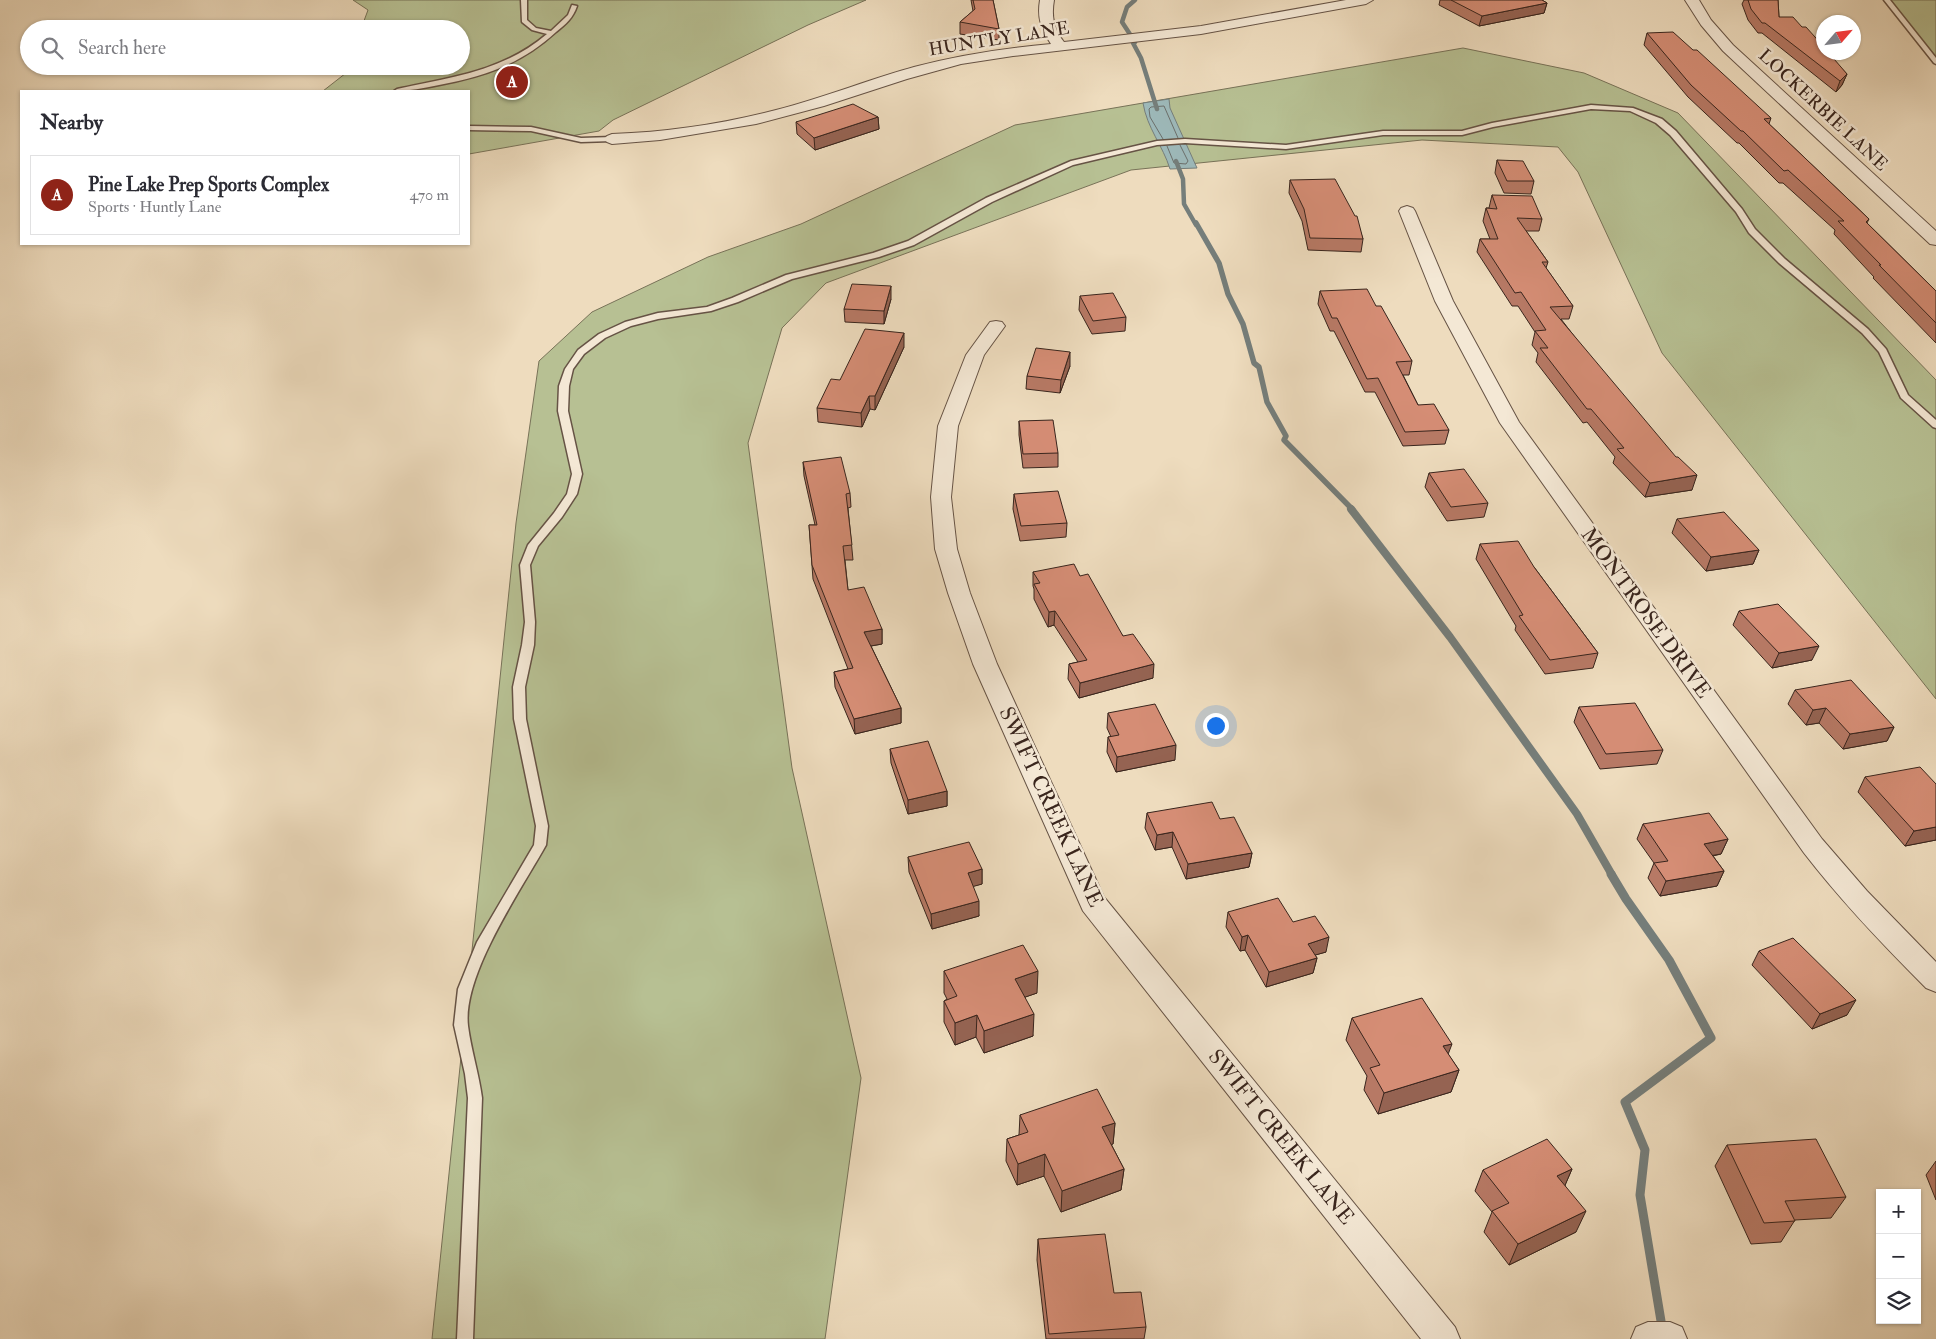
<!DOCTYPE html>
<html lang="en">
<head>
<meta charset="utf-8">
<style>
  :root { --surface:#fff; --page:#f7f7f7; --text:#2b2b33; --muted:#7c7c81; --line:#e1e1e2; --accent:#8f2418 }
  body { margin:0; font-family:"IM FELL Double Pica",serif; background:var(--page); color:var(--text) }
  .controls { position:absolute; right:15px; bottom:15px; display:grid; overflow:hidden; border-radius:0px; box-shadow:0 1px 4px #0004 }
  .controls button { width:45px; height:45px; display:grid; place-items:center; padding:0; border:0; border-bottom:1px solid var(--line); background:var(--surface); color:var(--text); font:25px sans-serif }
  .compass { position:absolute; left:1816px; top:15px; width:45px; height:45px; border-radius:50%; background:var(--surface); box-shadow:0 1px 4px #0004; rotate:62deg }
  .you { position:absolute; left:1215px; top:725px; width:18px; height:18px; margin:-12px; border:4px solid #fff; border-radius:50%; background:#1a73e8; box-shadow:0 0 0 8px #1a73e833 }
  .badge { display:grid; place-items:center; width:32px; height:32px; border-radius:50%; background:var(--accent); color:#fff; font-size:16px; font-weight:700 }
  .pin { position:absolute; translate:-50% -50%; border:2px solid #fff; box-shadow:0 1px 5px #0006 }
  .list { margin:0; padding:0; list-style:none }
  h2 { display:flex; justify-content:space-between; align-items:center; height:65px; margin:0; padding:0 20px; font-size:21px }
  h2 small { font-size:16px; font-weight:400; color:var(--muted) }
  .list li { display:grid; grid-template-columns:32px 1fr auto; gap:15px; align-items:center; box-sizing:border-box; height:80px; margin:0 10px 10px; padding:0 10px; border:1px solid var(--line); border-radius:0px }
  .list b { display:block; font-size:19px; white-space:nowrap }
  .list p { margin:0; font-size:16px; white-space:nowrap; color:var(--muted) }
  .list em { font-size:16px; font-style:normal; color:var(--muted) }
  .icon { flex:none; width:28px; height:28px; fill:none; stroke:currentColor; stroke-width:2; stroke-linecap:round; stroke-linejoin:round }
  .map { position:relative; flex:none; width:1936px; height:1339px; overflow:hidden }
  .search { position:absolute; background:var(--surface); box-shadow:0 1px 4px #0004; left:20px; top:20px; width:450px; height:55px; display:flex; align-items:center; gap:12px; box-sizing:border-box; padding:0 18px; border-radius:28px; color:var(--muted); font-size:19px }
  .panel { position:absolute; background:var(--surface); box-shadow:0 1px 4px #0004; left:20px; top:90px; width:450px; height:155px; border-radius:0px }
  .map>svg:first-child { display:block }
  .green { fill:#b7c093; stroke:#787258 }
  .water { fill:#9db9ba; stroke:#757e7b }
  .lines { fill:none; stroke-linecap:round; stroke-linejoin:round }
  .shore { stroke:#6b6f6c; stroke-width:1 }
  .stream-far3 { stroke:#757e7b; stroke-width:4.5 }
  .stream-far2 { stroke:#757e7b; stroke-width:5.5 }
  .stream-far1 { stroke:#757e7b; stroke-width:8 }
  .stream { stroke:#757e7b; stroke-width:9 }
  .service-casing { stroke:#665345; stroke-width:3 }
  .minor-casing { stroke:#665345; stroke-width:2 }
  .service { fill:#f4e8d5; fill-rule:evenodd }
  .minor { fill:#f4e8d5; fill-rule:evenodd }
  .wall { fill:#b77965; stroke:#39251d }
  .shaded-wall { fill:#956352; stroke:#39251d }
  .building { fill:#d58d75; stroke:#39251d }
  .labels { text-anchor:middle; dominant-baseline:central; stroke-width:5; stroke-linejoin:round; paint-order:stroke }
  .far-street-label { font-size:18px; fill:#39251d; stroke:#f4e8d5 }
  .street-label { font-size:21px; fill:#39251d; stroke:#f4e8d5 }
</style>
</head>
<body>
<div class="map">
<svg width="1936" height="1339" viewBox="0 0 1936 1339">
  <rect width="100%" height="100%" fill="#eedcbe"/>
  <filter id="stains"><feTurbulence type="fractalNoise" baseFrequency=".004" numOctaves="4"/><feColorMatrix values="0 0 0 0 .2 0 0 0 0 .09 0 0 0 0 .02 0 0 0 .5 -.17"/></filter>
  <radialGradient id="worn" r=".72"><stop offset=".6" stop-color="#630" stop-opacity="0"/><stop offset="1" stop-color="#630" stop-opacity=".3"/></radialGradient>
  <!-- green -->
  <path class="green" d="M353,0H866L808,25L613,120L599,131L469,154V91H323L346,73L348,66H461V29H361L368,10Z
    M1886,0H1936V62Z
    M1463,48L1584,73L1678,113L1936,380V699L1662,353L1578,172L1558,147L1422,140L1131,170L826,283L782,328L748,443L792,768L861,1078L825,1339H432L516,523L539,361L592,312L708,257L801,224L1015,125Z"/>
  <!-- water -->
  <path class="water" d="M1169,99L1170,108L1197,168L1170,169C1163,146 1147,128 1143,103Z"/>
  <g class="lines">
    <!-- shore -->
    <path class="shore" d="M1163,139L1150,117L1149,109L1151,107L1164,106L1178,138
      M1167,146L1174,163L1186,164L1188,161L1180,145"/>
    <!-- stream-far3 -->
    <path class="stream-far3" d="M1135,0L1127,7L1122,22L1135,42L1133,43L1141,58L1157,109
      M1176,161L1183,179L1184,204L1196,225"/>
    <!-- stream-far2 -->
    <path class="stream-far2" d="M1196,223L1219,263L1228,294L1243,324L1254,363L1259,367L1267,402L1286,436L1284,440L1353,510"/>
    <!-- stream-far1 -->
    <path class="stream-far1" d="M1351,509L1450,637L1577,814L1612,875"/>
    <!-- stream -->
    <path class="stream" d="M1611,874L1626,899L1669,960L1711,1038L1625,1102L1645,1150L1640,1195L1664,1339"/>
    <!-- service casing -->
    <g class="service-casing">
      <path id="service" d="M521,0H527V20L536,28L551,31L568,15L572,5L577,6C573,18 566,24 556,32C521,64 486,76 439,85C424,88 409,91 394,91L397,89C452,77 502,72 547,34L532,30L522,22Z
        M1884,0H1890L1936,58V64L1934,63Z
        M1591,105L1633,108L1662,119L1676,131L1742,209L1755,229L1785,259L1868,329L1886,349L1908,395L1936,420V428L1933,427L1901,398L1879,352L1862,333L1779,263L1749,233L1736,212L1670,135L1656,123L1630,111L1591,109L1493,127L1462,135H1383L1286,149L1185,143L1157,145L1073,165L992,202L914,245L879,257L792,279L738,302L711,311L658,319L631,326L605,338L584,354L573,369L569,386L568,411L582,474L577,494L562,517L538,546L530,565L535,622L534,645L525,687L526,719L548,826L546,845C521,890 462,975 468,1026C471,1050 479,1074 482,1098L473,1339H457L468,1098L465,1074L454,1025L458,989L477,942L534,845L536,826L514,719L513,687L522,645L525,622L520,565L528,545L554,513L567,494L572,474L558,411L559,386L565,369L578,350L599,334L625,322L658,313L707,307L732,298L786,275L873,253L908,241L986,198L1071,161L1157,141L1185,139L1286,145L1383,131H1462L1492,123Z
        M469,126L531,127L581,138L612,137L616,139L612,141L581,142L531,131L469,130Z"/>
    </g>
    <!-- minor casing -->
    <g class="minor-casing">
      <path id="minor" d="M1040,0H1054C1051,17 1054,29 1064,42L1201,26L1346,0H1373L1366,4L1201,34L1013,56L961,64L907,79L824,106L756,124L660,140L612,144L607,142L604,139L607,136L612,134C668,132 722,124 776,110C823,98 867,80 914,67C959,55 1005,48 1051,44C1041,29 1037,18 1040,0Z
        M1685,0H1699L1711,20L1733,45L1936,231V245L1930,244L1723,51L1701,25Z
        M1407,206L1413,208L1415,211L1453,301L1519,422L1822,839L1867,891L1936,962V992L1926,988C1883,945 1841,901 1804,853L1500,423L1435,301L1399,211L1401,208Z
        M996,321L1002,322L1005,326L984,355L958,426L951,497L957,549L970,593L997,664L1104,897L1455,1327L1460,1339H1421L1083,911L973,664L948,593L935,549L931,497L938,426L966,355L990,322Z
        M1648,1322H1670L1682,1327L1687,1339H1631L1636,1327Z"/>
    </g>
    <!-- service -->
    <use href="#service" class="service"/>
    <!-- minor -->
    <use href="#minor" class="minor"/>
  </g>
  <!-- wall -->
  <path class="wall" d="M971,0H993L999,29V40L960,34V22L973,11Z
    M1440,0H1542L1547,3L1544,13L1479,26L1439,5Z
    M1744,0H1778L1779,17L1802,27L1847,74L1842,85L1836,92L1762,33H1758L1748,20L1742,4Z
    M1647,33L1771,118L1769,124L1869,219L1867,223L1936,291V343L1873,278L1874,277L1834,234L1835,230L1783,183H1779L1739,143H1737L1688,97L1644,45Z
    M878,117L879,129L815,150L797,134L796,122Z
    M1497,160L1534,181L1531,194L1504,193L1495,173Z
    M1290,180L1355,216L1363,239L1361,252L1308,250L1302,221L1289,193Z
    M1492,195L1542,219L1539,231H1526L1548,262L1546,268L1573,306L1569,319H1561L1692,490L1645,497L1613,463L1615,457L1587,422L1583,423L1536,362L1538,353L1532,345L1535,332L1518,306H1512L1477,252L1480,239H1490L1483,221L1486,208H1489Z
    M1320,291L1376,306L1412,361L1409,375H1403L1418,405L1449,430L1445,444L1403,446L1375,392H1365L1334,331H1330L1318,304Z
    M1080,296L1126,317L1125,331L1092,334L1079,310Z
    M891,299L884,324L845,322L844,309Z
    M904,347L875,410L870,409L862,427L818,422L817,408L840,380Z
    M1070,366L1060,393L1026,389L1027,376Z
    M1019,421L1058,453V467L1023,468L1019,435Z
    M803,462L850,493L851,507L848,508L853,560H845L848,590L882,629V644L871,646L901,708V723L855,734L835,687L834,672L848,669L813,579L809,525H815L804,476Z
    M1429,473L1488,503L1484,517L1447,521L1425,487Z
    M1014,494L1067,523L1066,537L1020,541L1013,509Z
    M1677,519L1759,550L1753,564L1706,571L1672,533Z
    M1480,544L1534,567L1598,653L1593,668L1545,674L1515,630L1516,626L1476,559Z
    M1033,572L1080,576L1153,678L1079,698L1068,679L1069,664L1078,662L1054,625L1048,627L1034,599V589L1033,586Z
    M1739,611L1812,660L1772,668L1733,625Z
    M1795,690L1894,727L1887,741L1843,749L1819,723L1806,725L1788,704Z
    M1579,707L1663,750L1657,764L1600,769L1574,722Z
    M1108,713L1175,760L1116,772L1107,752L1108,737H1111L1107,728Z
    M890,749L947,791V806L908,814L891,763Z
    M1865,777L1936,784V840L1905,846L1858,792Z
    M1147,813L1220,819L1252,853L1249,867L1186,879L1172,847L1155,850L1145,828Z
    M1643,824L1728,839L1721,854L1713,856L1724,871L1717,886L1660,896L1648,878L1654,863L1637,839Z
    M908,857L982,869V884L973,886L979,916L932,929L909,872Z
    M1228,912L1326,952L1315,955L1317,958L1313,973L1266,987L1245,950L1240,951L1226,927Z
    M1759,951L1847,1015L1812,1029L1752,965Z
    M944,971L1037,993L1025,997L1033,1036L984,1053L976,1037L955,1045L944,1022V1001L947,999L944,993Z
    M1352,1018L1448,1054L1459,1070L1451,1092L1378,1114L1364,1090L1367,1076L1346,1040Z
    M1020,1115L1115,1123L1113,1144H1111L1124,1169L1121,1190L1061,1212L1044,1176L1017,1185L1006,1161L1007,1139L1019,1135Z
    M1727,1145L1846,1197L1831,1218L1795,1220L1781,1242L1751,1244L1715,1166Z
    M1936,1161V1200L1926,1175Z
    M1572,1169L1565,1185L1576,1232L1509,1265L1484,1232L1492,1212L1475,1191L1483,1170Z
    M1038,1239L1114,1293L1146,1327L1144,1339H1046L1037,1260Z"/>
  <!-- shaded-wall -->
  <path class="shaded-wall" d="M1547,3L1544,13L1479,26L1482,16Z
    M1847,74L1842,85L1836,92L1840,81Z
    M878,117L879,129L815,150L814,138Z
    M891,286V299L884,324V311Z
    M904,333V347L875,410V396Z
    M1070,352V366L1060,393L1061,380Z
    M869,396L870,409L862,427L861,413Z
    M1697,475L1692,490L1645,497L1650,483Z
    M1759,550L1753,564L1706,571L1711,557Z
    M1055,611L1054,625L1048,627L1049,612Z
    M882,629V644L865,647L864,632Z
    M1819,646L1812,660L1772,668L1779,653Z
    M1154,664L1153,678L1079,698L1080,683Z
    M901,708V723L855,734L854,719Z
    M1826,708L1819,723L1806,725L1813,710Z
    M1894,727L1887,741L1843,749L1850,734Z
    M1176,745L1175,760L1116,772L1117,757Z
    M947,791V806L908,814V800Z
    M1936,827V840L1905,846L1914,831Z
    M1173,832L1172,847L1155,850L1157,835Z
    M1728,839L1721,854L1697,858L1704,844Z
    M1252,853L1249,867L1186,879L1188,864Z
    M982,869V884L968,888V873Z
    M1724,871L1717,886L1660,896L1666,881Z
    M979,901V916L932,929L931,914Z
    M1248,935L1245,950L1240,951L1242,937Z
    M1329,937L1326,952L1305,958L1308,944Z
    M1317,958L1313,973L1266,987L1269,972Z
    M1038,971L1037,993L1014,1001L1015,979Z
    M1856,1000L1847,1015L1812,1029L1820,1014Z
    M1034,1014L1033,1036L984,1053V1031Z
    M977,1015L976,1037L955,1045V1023Z
    M1452,1044L1444,1065L1443,1046Z
    M1459,1070L1451,1092L1378,1114L1384,1093Z
    M1115,1123L1113,1144L1100,1148L1102,1127Z
    M1045,1154L1044,1176L1017,1185L1018,1164Z
    M1124,1169L1121,1190L1061,1212L1062,1191Z
    M1572,1169L1563,1190L1557,1176Z
    M1586,1211L1576,1232L1509,1265L1518,1244Z"/>
  <!-- building -->
  <path class="building" d="M973,0H993L999,29L960,22L975,9Z
    M1451,0H1542L1547,3L1482,16Z
    M1748,0H1778L1779,17H1793L1802,27H1806L1824,47V52H1828L1847,74L1840,81L1765,23H1762L1751,9Z
    M1673,32L1693,50H1697L1771,118L1764,119L1869,219L1866,222L1936,291V323L1879,265H1881L1838,221H1844L1788,170L1784,171L1743,131H1741L1691,85L1647,33Z
    M853,104L878,117L814,138L796,122Z
    M1497,160L1523,161L1534,181H1507Z
    M1335,179L1355,216H1357L1363,239L1310,238L1304,209L1290,180Z
    M1492,195L1532,196L1542,219L1517,218L1548,262H1542L1573,306L1550,307L1676,457H1678L1697,475L1650,483L1617,449L1624,448L1591,409H1587L1540,348H1548L1535,331L1546,330L1521,292L1515,293L1480,239H1498L1486,208L1497,209Z
    M852,284L891,286L884,311L844,309Z
    M1367,289L1376,306H1381L1412,361L1396,362L1418,405L1434,404L1449,430L1405,432L1378,378L1367,379L1337,318H1332L1320,291Z
    M1113,293L1126,317L1093,321L1080,296Z
    M865,329L904,333L875,396H869L861,413L817,408L831,379L840,380Z
    M1036,348L1070,352L1061,380L1027,376Z
    M1053,420L1058,453L1023,454L1019,421Z
    M841,457L850,493L846,494L852,545L843,546L848,590L864,587L882,629L864,632L901,708L854,719L834,672L853,668L812,565L809,525H817L803,462Z
    M1464,469L1488,503L1451,507L1429,473Z
    M1058,491L1067,523L1021,526L1014,494Z
    M1724,512L1759,550L1711,557L1677,519Z
    M1518,541L1534,567L1598,653L1550,660L1519,616L1523,615L1480,544Z
    M1074,564L1080,576L1088,574L1123,636L1133,634L1154,664L1080,683L1069,664L1087,660L1055,611L1049,612L1034,584L1040,583L1033,572Z
    M1778,604L1819,646L1779,653L1739,611Z
    M1851,680L1894,727L1850,734L1826,708L1813,710L1795,690Z
    M1635,703L1663,750L1606,754L1579,707Z
    M1155,704L1176,745L1117,757L1108,737L1119,735L1108,713Z
    M928,741L947,791L908,800L890,749Z
    M1920,767L1936,784V827L1914,831L1865,777Z
    M1212,802L1220,819L1234,817L1252,853L1188,864L1173,832L1157,835L1147,813Z
    M1709,813L1728,839L1704,844L1724,871L1666,881L1654,863L1668,861L1643,824Z
    M969,842L982,869L968,873L979,901L931,914L908,857Z
    M1278,898L1293,922L1315,916L1329,937L1308,944L1317,958L1269,972L1248,935L1242,937L1228,912Z
    M1793,938L1856,1000L1820,1014L1759,951Z
    M1023,945L1038,971L1015,979L1034,1014L984,1031L977,1015L955,1023L944,1001L957,996L944,971Z
    M1422,998L1452,1044L1443,1046L1459,1070L1384,1093L1370,1068L1380,1065L1352,1018Z
    M1097,1089L1115,1123L1102,1127L1124,1169L1062,1191L1045,1154L1018,1164L1007,1139L1028,1132L1020,1115Z
    M1547,1139L1572,1169L1557,1176L1586,1211L1518,1244L1492,1211L1509,1203L1483,1170Z
    M1816,1139L1846,1197L1785,1201L1795,1221L1764,1223L1727,1145Z
    M1105,1234L1114,1293L1141,1292L1146,1327L1049,1334L1038,1239Z"/>
  <g class="labels">
    <!-- far-street labels -->
    <g class="far-street-label">
      <text transform="translate(999 39) rotate(-9)">HUNTLY LANE</text>
      <text transform="translate(1823 110) rotate(43)">LOCKERBIE LANE</text>
    </g>
    <!-- street labels -->
    <g class="street-label">
      <text transform="translate(1646 613) rotate(54)">MONTROSE DRIVE</text>
      <text transform="translate(1051 807) rotate(65)">SWIFT CREEK LANE</text>
      <text transform="translate(1281 1137) rotate(51)">SWIFT CREEK LANE</text>
    </g>
  </g>
  <rect width="100%" height="100%" filter="url(#stains)"/>
  <rect width="100%" height="100%" fill="url(#worn)"/>
</svg>
<div class="controls">
<button>+</button>
<button>−</button>
<button><svg class="icon" aria-label="layers" viewBox="0 0 24 24"><path d="M12 4l9 5-9 5-9-5zM3 14l9 5 9-5"/></svg></button>
</div>
<svg class="compass" viewBox="-18 -18 36 36"><path d="M0-13l5 13h-10z" fill="#e53935"/><path d="M0 13l5-13h-10z" fill="#7c7c81"/></svg>
<div class="you"></div>
<div class="pin badge" style="left:512px;top:82px">A</div>
<div class="search"><svg class="icon" aria-label="search" viewBox="0 0 24 24"><circle cx="10" cy="10" r="6"/><path d="M15 15l6 6"/></svg>Search here</div>
<section class="panel">
<h2>Nearby<small></small></h2>
<ul class="list">
<li><span class="badge">A</span><div><b>Pine Lake Prep Sports Complex</b><p>Sports · Huntly Lane</p></div><em>470 m</em></li>
</ul>
</section>
</div>
</body>
</html>
